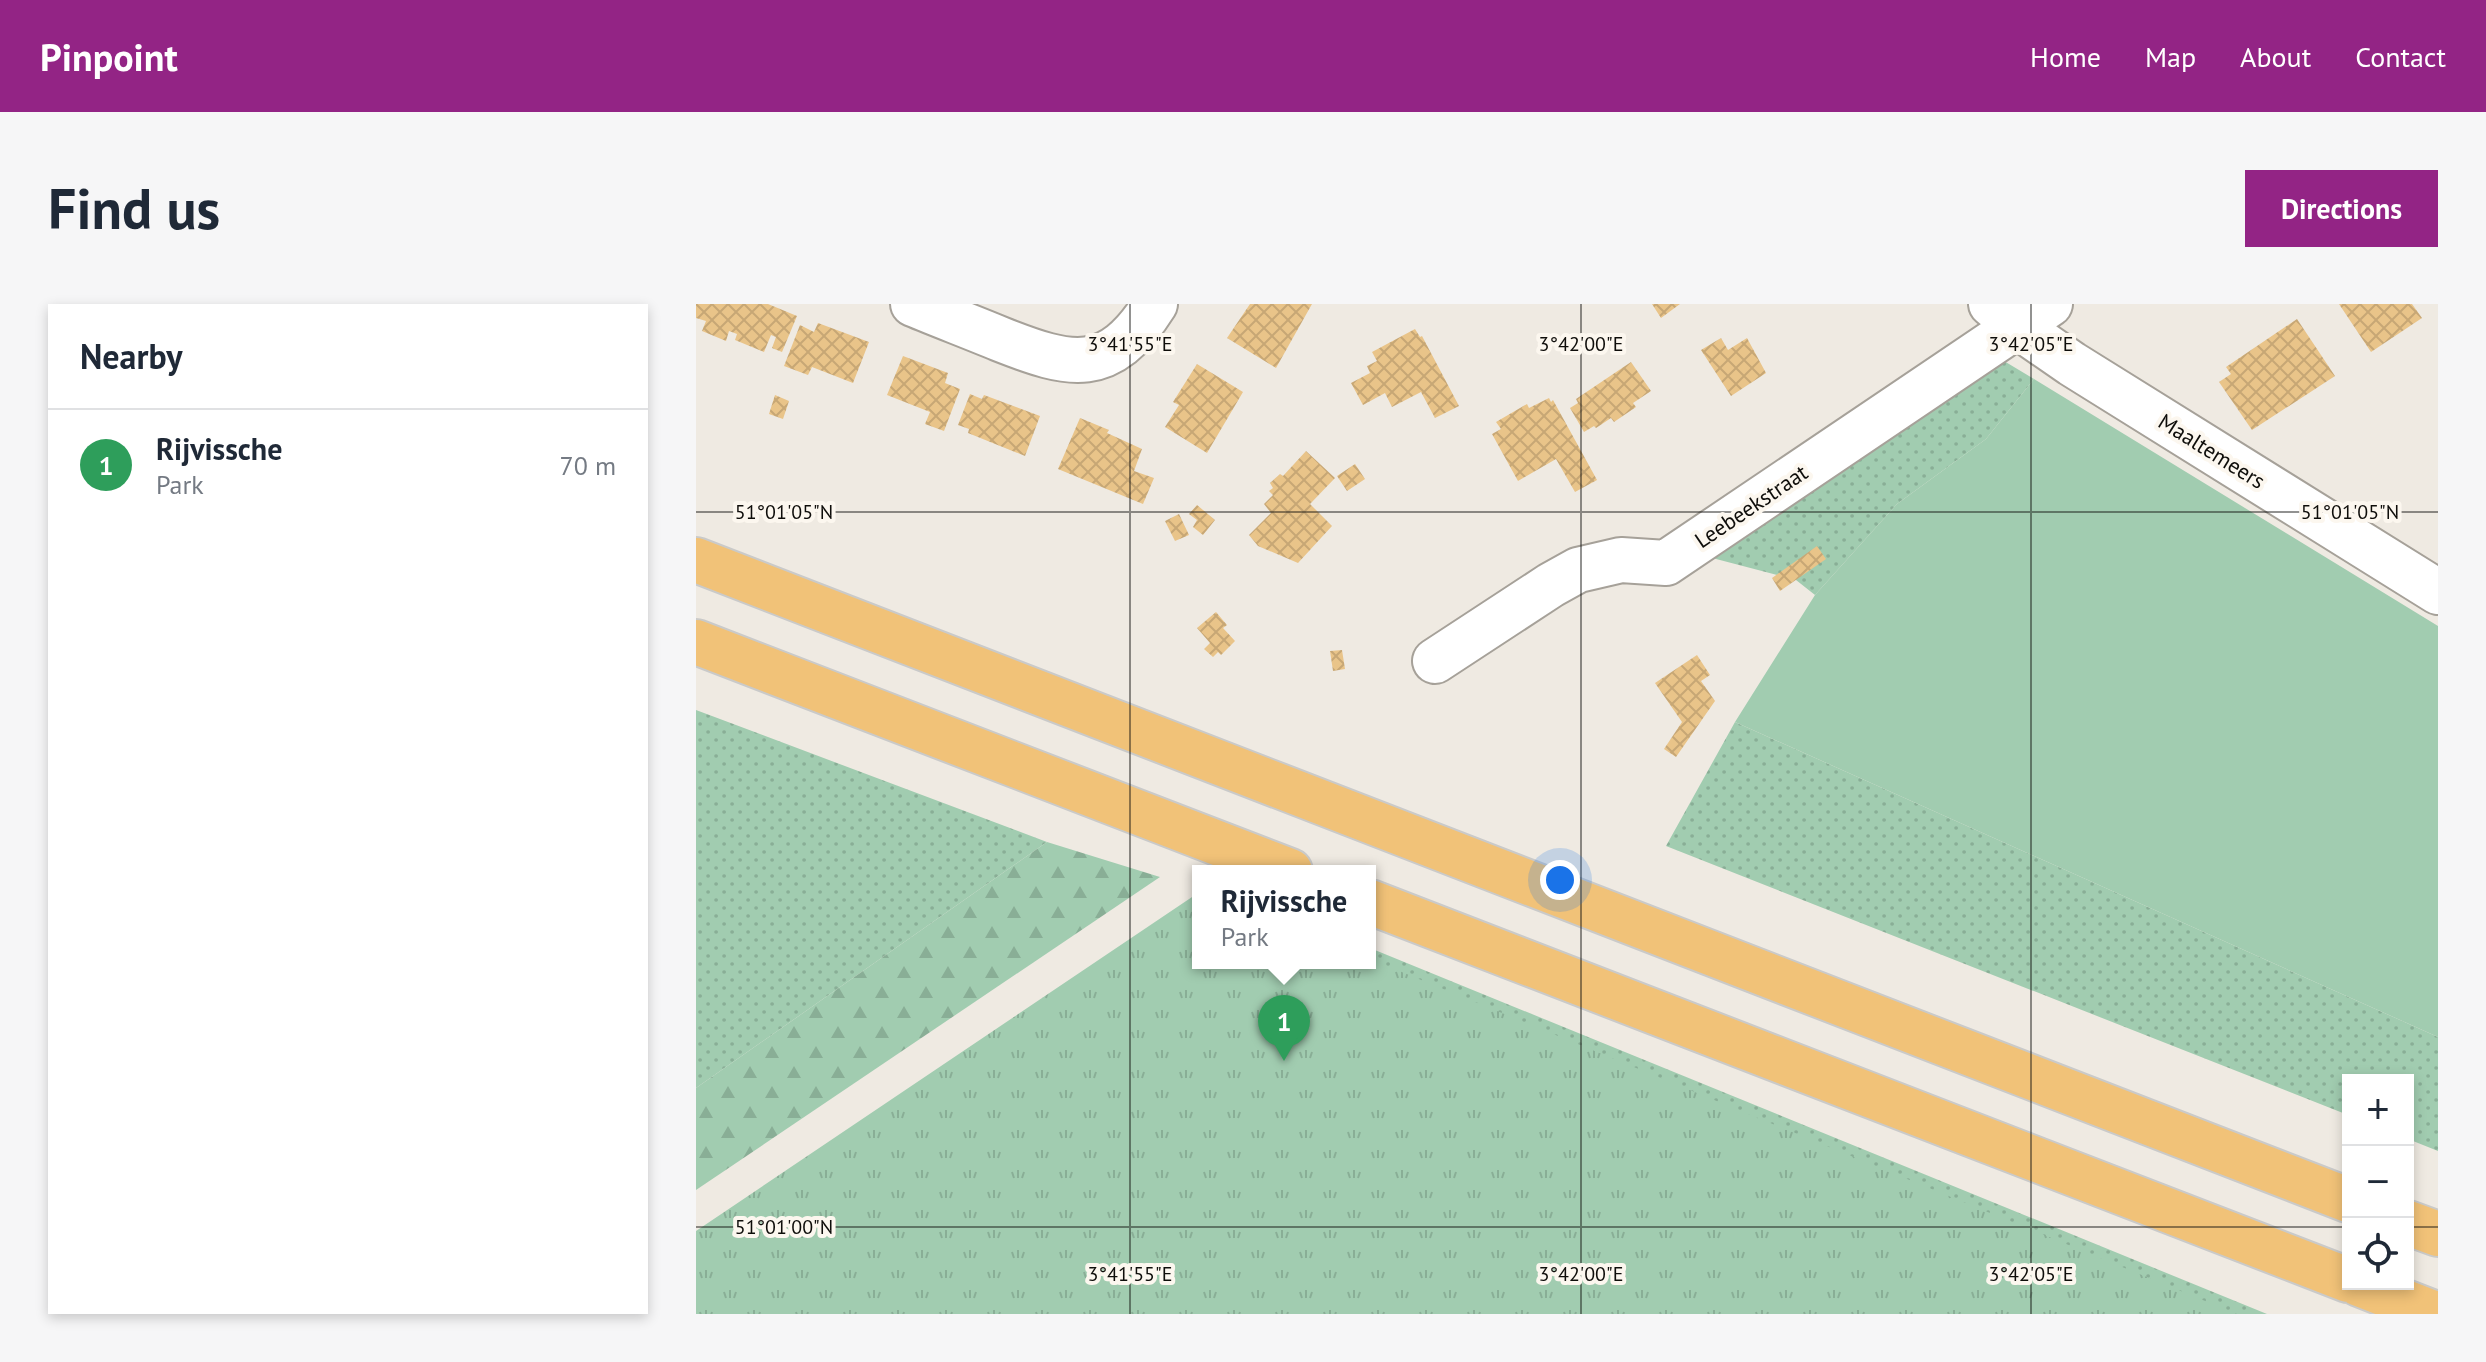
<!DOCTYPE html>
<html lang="en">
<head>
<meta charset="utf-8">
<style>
  :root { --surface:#fff; --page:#f6f6f7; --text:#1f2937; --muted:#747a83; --line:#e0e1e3; --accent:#932485 }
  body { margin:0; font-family:"PT Sans",sans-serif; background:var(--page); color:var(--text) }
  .controls { position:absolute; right:24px; bottom:24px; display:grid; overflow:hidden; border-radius:0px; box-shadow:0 4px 12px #0003 }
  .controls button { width:72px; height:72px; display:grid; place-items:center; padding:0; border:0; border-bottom:2px solid var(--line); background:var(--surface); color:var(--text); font:40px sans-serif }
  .you { position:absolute; left:864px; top:576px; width:28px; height:28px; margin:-20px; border:6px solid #fff; border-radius:50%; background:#1a73e8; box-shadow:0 0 0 12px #1a73e833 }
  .badge { display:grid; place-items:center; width:52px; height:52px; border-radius:50%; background:var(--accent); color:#fff; font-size:26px; font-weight:700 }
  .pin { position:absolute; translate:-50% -66px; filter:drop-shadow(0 2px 4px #0008) }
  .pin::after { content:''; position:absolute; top:42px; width:28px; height:24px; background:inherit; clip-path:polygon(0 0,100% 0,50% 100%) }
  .popup { position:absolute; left:496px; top:561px; width:184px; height:104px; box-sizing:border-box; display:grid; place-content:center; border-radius:0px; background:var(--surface); filter:drop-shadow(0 2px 6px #0005); font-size:26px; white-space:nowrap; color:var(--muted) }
  .popup b { font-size:30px; color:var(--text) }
  .popup::after { content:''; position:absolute; left:50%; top:100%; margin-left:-16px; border:16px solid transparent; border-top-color:var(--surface) }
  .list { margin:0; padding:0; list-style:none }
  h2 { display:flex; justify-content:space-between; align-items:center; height:104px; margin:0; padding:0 32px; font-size:34px }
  h2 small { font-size:26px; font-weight:400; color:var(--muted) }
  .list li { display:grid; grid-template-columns:52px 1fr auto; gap:24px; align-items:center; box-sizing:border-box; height:112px; padding:0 32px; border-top:2px solid var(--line) }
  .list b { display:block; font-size:30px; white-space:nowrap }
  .list p { margin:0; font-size:26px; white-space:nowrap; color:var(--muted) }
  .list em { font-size:26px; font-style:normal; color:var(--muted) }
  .icon { flex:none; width:44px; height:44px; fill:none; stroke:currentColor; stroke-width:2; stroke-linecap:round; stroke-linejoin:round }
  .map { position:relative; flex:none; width:1742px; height:1010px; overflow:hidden; border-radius:0px }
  header { display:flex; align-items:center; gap:48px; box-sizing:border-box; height:112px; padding:0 40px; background:var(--accent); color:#fff }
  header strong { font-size:38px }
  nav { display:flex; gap:44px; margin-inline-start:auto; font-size:28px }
  .intro { display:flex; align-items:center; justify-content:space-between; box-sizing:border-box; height:192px; padding:0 48px }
  h1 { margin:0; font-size:56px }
  .button { padding:20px 36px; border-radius:0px; background:var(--accent); color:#fff; font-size:28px; font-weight:700 }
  main { display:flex; gap:48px; padding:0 48px }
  aside { flex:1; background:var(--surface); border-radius:0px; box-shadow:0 4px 12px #0003 }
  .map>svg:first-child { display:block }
  .grass { fill:url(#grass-dots) }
  .forest { fill:url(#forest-firs) }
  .park { fill:url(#park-tufts) }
  .pitch { fill:#a1ccb0 }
  .building { fill:url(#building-cross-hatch) }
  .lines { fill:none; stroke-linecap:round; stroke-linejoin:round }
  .minor-casing { stroke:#a6a199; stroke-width:48 }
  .highway-casing { stroke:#cacac9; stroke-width:48 }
  .minor { stroke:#fff; stroke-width:44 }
  .highway { stroke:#f1c278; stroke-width:44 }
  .ticks { fill:none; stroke:#0e0d0a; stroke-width:2; stroke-opacity:0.45 }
  .labels { text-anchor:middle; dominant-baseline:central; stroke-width:8; stroke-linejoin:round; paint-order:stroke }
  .street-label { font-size:22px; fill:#0e0d0a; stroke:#fcf7ef }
  .ticks-label { font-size:20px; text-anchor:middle; fill:#0e0d0a; stroke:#fcf7ef; stroke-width:8; stroke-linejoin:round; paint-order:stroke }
</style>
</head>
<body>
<header>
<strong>Pinpoint</strong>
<nav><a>Home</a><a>Map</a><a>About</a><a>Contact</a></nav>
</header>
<div class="intro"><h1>Find us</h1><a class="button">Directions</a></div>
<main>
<aside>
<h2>Nearby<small></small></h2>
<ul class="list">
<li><span class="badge" style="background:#2e9e5b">1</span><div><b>Rijvissche</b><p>Park</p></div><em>70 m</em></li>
</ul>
</aside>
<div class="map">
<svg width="1742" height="1010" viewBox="0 0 1742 1010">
  <defs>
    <pattern id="grass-dots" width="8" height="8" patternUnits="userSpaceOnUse" patternTransform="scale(2)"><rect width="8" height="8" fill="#a1ccb0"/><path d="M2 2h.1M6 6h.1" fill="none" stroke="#89ae96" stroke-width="1.8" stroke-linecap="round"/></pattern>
    <pattern id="forest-firs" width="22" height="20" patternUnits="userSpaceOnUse" patternTransform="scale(2)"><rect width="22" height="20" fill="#a1ccb0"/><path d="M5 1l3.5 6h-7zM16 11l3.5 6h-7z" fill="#89ae96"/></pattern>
    <pattern id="park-tufts" width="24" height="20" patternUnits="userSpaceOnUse" patternTransform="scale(2)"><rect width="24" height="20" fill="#a1ccb0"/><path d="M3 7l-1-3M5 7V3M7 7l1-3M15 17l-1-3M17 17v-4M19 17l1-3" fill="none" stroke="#89ae96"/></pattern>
    <pattern id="building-cross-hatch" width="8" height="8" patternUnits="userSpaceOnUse" patternTransform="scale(2)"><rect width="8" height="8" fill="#e9c489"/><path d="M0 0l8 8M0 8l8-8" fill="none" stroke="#c7a775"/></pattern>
  </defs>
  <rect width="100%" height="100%" fill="#efeae2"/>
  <!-- grass -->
  <path class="grass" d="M1303,54L1338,75L1290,135L1201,200L1119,291L1100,276L1001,250Z
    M0,406L351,538L0,784Z
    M1039,418L1742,733V847L1712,835V776H1652V811L970,542Z
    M674,644L1571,1010H1286L674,659Z"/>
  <!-- forest -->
  <path class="forest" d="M351,538L464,573L0,886V784Z"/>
  <!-- park -->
  <path class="park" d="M502,589V659H674V655L1541,1010H0V927Z"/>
  <!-- pitch -->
  <path class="pitch" d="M1338,75L1742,322V733L1039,418L1119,291L1201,200L1290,135Z"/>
  <!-- building -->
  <path class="building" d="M0,0H72L101,12L86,48L76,44L80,33L75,31L68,48L39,36L41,30L33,27L30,37L6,27L10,17L0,14Z
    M554,0H616L580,64L531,34Z
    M956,0H984L965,14Z
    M1643,0H1716L1726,14L1675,48Z
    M1601,15L1639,72L1556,126L1523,78L1535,70L1530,63Z
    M122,19L173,38L157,79L116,63L112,71L88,62L104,21L118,28Z
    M719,25L724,33L726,32L763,102L739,114L725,88L696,103L689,89L667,101L655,79L674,69L671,62L681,57L676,48Z
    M1025,34L1032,46L1051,34L1070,69L1035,92L1005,46Z
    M207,52L252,69L249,79L264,85L248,127L229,120L234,108L191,91Z
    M935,58L955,87L937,99L940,103L918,118L915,114L900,124L898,122L888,128L874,104L882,99L880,95Z
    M501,60L547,88L511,149L469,123L483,101L477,98Z
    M274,90L286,95L288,91L344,112L329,152L272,129L273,125L262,121Z
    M79,91L93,97L87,115L73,110Z
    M853,94L855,98L857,96L901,176L879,188L860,155L822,177L796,130L805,125L800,118L831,100L833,104Z
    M384,114L413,126L411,129L446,145L438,167L458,174L447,200L362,165Z
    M610,147L639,174L614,200L636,222L602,259L562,242L553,231L575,209L568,200L577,191L573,187L577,184L574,179L584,170L587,172Z
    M659,160L669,175L651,187L641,172Z
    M501,201L519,216L507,231L497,223L501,216L493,210Z
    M483,210L493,231L479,237L469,217Z
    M1121,242L1130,255L1084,287L1076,274Z
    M520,308L531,321L527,324L539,337L525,351L522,348L517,353L508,345L514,339L501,324Z
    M646,346L649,365L637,367L634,347Z
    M1001,351L1014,371L1005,377L1019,397L980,453L968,445L986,418L959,379Z"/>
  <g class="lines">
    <!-- minor casing -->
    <g class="minor-casing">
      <path id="minor" d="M217,0C246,12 275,23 304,35C375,63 413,73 459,0
        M1295,0L1321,22L1376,60L1742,288
        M739,357L855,281L882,266L925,256L970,259L1354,0"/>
    </g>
    <!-- highway casing -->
    <g class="highway-casing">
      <path id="highway" d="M0,256L1652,896
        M0,338L594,567
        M674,598L1652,976
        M1712,919L1742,930
        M1663,980L1740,1010"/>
    </g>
    <!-- minor -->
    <use href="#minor" class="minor"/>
    <!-- highway -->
    <use href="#highway" class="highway"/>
  </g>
  <!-- ticks -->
  <path class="ticks" d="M434,0V1010M885,0V1010M1335,0V1010M0,208H1742M0,923H1652M1712,923H1742"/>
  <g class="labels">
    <!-- street labels -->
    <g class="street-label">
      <text transform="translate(1516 147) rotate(32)">Maaltemeers</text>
      <text transform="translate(1055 202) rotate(-34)">Leebeekstraat</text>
    </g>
  </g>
  <g class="ticks-label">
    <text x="434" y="47">3°41'55"E</text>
    <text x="885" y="47">3°42'00"E</text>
    <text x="1335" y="47">3°42'05"E</text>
    <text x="88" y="215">51°01'05"N</text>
    <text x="1654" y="215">51°01'05"N</text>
    <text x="88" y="930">51°01'00"N</text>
    <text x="434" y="977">3°41'55"E</text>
    <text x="885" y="977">3°42'00"E</text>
    <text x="1335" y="977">3°42'05"E</text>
  </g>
</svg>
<div class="controls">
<button>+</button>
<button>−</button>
<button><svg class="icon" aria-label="locate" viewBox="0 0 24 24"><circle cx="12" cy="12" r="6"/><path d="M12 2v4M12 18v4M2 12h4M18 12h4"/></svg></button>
</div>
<div class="you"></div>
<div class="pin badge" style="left:588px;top:757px;background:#2e9e5b">1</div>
<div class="popup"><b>Rijvissche</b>Park</div>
</div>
</main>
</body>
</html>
